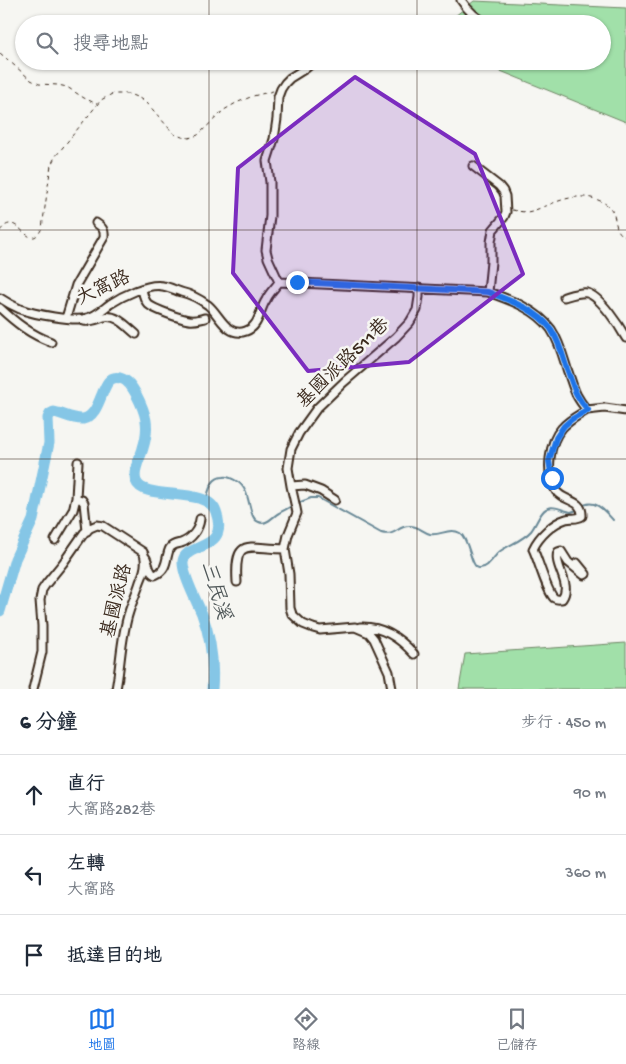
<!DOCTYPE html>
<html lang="zh-TW">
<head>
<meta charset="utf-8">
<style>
  :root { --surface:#fff; --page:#f2f2f3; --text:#1f2937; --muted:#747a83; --line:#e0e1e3; --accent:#1a73e8 }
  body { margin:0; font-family:"Gochi Hand","LXGW WenKai TC",sans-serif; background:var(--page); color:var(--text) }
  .stop { position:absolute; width:15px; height:15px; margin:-11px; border:4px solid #1a73e8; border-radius:50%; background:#fff }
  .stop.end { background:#1a73e8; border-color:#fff; box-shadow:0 1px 5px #0008 }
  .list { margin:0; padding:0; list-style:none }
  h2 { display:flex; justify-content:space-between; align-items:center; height:65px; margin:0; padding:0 20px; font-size:21px }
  h2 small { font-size:16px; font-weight:400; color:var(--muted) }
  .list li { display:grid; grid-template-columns:32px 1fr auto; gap:15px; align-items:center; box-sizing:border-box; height:80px; padding:0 20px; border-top:1px solid var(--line) }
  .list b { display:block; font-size:19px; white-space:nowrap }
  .list p { margin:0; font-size:16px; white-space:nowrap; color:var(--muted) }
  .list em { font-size:16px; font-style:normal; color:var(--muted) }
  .icon { flex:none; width:28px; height:28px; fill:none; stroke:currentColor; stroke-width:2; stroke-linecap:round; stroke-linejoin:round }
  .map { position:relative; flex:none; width:626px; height:689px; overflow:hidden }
  .search { position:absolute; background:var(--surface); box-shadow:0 1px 4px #0004; left:15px; right:15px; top:15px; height:55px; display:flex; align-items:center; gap:12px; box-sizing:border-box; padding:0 18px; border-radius:28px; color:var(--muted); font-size:19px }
  .sheet { height:305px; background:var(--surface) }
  nav { display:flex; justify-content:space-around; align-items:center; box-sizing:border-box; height:70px; border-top:1px solid var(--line); background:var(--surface); font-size:14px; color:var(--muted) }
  nav a { display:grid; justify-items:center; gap:2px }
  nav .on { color:var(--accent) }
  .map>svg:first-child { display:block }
  .green { fill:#a1e0a9; stroke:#6e8564 }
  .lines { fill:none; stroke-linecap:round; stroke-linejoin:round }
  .stream { stroke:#678896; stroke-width:2 }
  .river { stroke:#85c6e6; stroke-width:11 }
  .minor-casing { stroke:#3b2a1e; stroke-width:11 }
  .path { stroke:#3b2a1e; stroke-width:1; stroke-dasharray:4 4; stroke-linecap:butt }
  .minor { stroke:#f6f6f2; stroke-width:7 }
  .route { stroke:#1a73e8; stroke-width:6 }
  .marked { fill:#7b2cbf; fill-opacity:0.2; stroke:#7b2cbf; stroke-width:4; stroke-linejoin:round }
  .grid { fill:none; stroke:#3b2a1e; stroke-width:1; stroke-opacity:0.55 }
  .labels { text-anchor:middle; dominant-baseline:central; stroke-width:5; stroke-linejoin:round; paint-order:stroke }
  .street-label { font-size:19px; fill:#3b2a1e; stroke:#f6f6f2 }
  .water-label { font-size:20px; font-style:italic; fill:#51595a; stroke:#f6f6f2 }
</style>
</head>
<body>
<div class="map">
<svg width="626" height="689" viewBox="0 0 626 689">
  <rect width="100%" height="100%" fill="#f6f6f2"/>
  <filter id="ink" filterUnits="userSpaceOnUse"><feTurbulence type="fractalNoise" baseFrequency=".02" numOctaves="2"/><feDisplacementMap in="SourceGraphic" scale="10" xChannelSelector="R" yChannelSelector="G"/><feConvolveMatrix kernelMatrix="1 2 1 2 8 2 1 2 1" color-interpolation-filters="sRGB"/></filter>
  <g filter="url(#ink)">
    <!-- green -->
    <path class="green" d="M474,1L626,8V122L476,61H602V24H445Z
      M626,643V689H459L465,654Z"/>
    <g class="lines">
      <!-- stream -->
      <path class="stream" d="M206,500C209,491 211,477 223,477C228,476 233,479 238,482C252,491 247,518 259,522C261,523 264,523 266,522C271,520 275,515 279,513C284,510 289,508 293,505
        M298,503L311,498H318L381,533C396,537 397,526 409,526C417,525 423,532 430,534C440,536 450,527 460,533C470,540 470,567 479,568C488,569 494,556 499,552C510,544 522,541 531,531C536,525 540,512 546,509C552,504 564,511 571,512L577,510
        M581,507C594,497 605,511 613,520"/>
      <!-- river -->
      <path class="river" d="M0,611L15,559L33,520L49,443L48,418L50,414L54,412L58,413C65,415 76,420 83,419C104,415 100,372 120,378C128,380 132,387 136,394C146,413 150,426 143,448C141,457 132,470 136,481C143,502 207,485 216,512C230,552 186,542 183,561C182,574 197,602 202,614C211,638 214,664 212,689"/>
      <!-- minor casing -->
      <g class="minor-casing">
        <path id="minor" d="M461,0C468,11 477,19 489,24
          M473,166L499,186L503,191L505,196L506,212L504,217L493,230L491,242V262L488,292
          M279,282L268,258L266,250L270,216V182L267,161L274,139L277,119L278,97L281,89L285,83L290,78L306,68L314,61
          M142,289C143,294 144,300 148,304C153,309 181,319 189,320C195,321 200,319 205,318
          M564,297C571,295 580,292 587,293C600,296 620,327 626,338
          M0,298C6,302 13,306 20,309C33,314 75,322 87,318C96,316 103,309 110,304C122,296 148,283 163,286C169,287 175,290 181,292C190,294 201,300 208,305C220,315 227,338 246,331C260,326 259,310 266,300C269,293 275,288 279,282L488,292C511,300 536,309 551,329C559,341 563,356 567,369C574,388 574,395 587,410L605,408L626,411
          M0,308C16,323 30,334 51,342
          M66,318L76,285L104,237C105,230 102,227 96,223
          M84,321C92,322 97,319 104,317C117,314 127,327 136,334
          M78,462L76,498L82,500L84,503L87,531
          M291,486L305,485L321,491L335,500
          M55,540L73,510L76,498
          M146,558C149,564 149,573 155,575C169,569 165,557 170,548C173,544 177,544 181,543C192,539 199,529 200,519
          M577,563L586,574L584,575L568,562L561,551L558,552C553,566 573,584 562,599C559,599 557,600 554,598C547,592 538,559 533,549C539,536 553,523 566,519C572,517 576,520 582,516C583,499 564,502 556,491C545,474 549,442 562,428C569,420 579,415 587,410
          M237,582C234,535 249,549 285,549
          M360,627C382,626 400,638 414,654
          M33,689L42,652V626L40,600L42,590L46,584L63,563L84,533L90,528L97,525L103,526L143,552C148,561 144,573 140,582C137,592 132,602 129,612C121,636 121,663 116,689
          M392,689L389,672L374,639L369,633L355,627L320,630L313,628L303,624L292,614L290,608L289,574L285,549L288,535L297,513L296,508L291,486L288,468L291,449L299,433L317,408L344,382L396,337L410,322L417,310L419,297V288"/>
      </g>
      <!-- path -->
      <path class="path" d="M0,53L31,80L39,84L58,85L67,87L84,98L97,104
        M512,210C517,211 522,212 527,212C534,211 540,208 546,206C562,199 580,193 598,200C624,210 608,229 626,237
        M0,231C18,206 28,257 42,228L51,165L55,157L101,100L112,94H129L139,98L147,103L174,134L182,137L189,138L198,135L224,110L236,103L253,96L273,91"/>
      <!-- minor -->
      <use href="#minor" class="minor"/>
    </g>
  </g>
  <g class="lines" filter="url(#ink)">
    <!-- route -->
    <path class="route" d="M297,282L488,292C511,301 536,309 551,329C559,341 563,356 567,369C574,387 574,395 588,410L572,419L564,426L556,438L549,461L552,478"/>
  </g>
  <!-- marked area -->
  <path class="marked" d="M355,77L475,154L523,274L409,362L308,371L233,273L238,168Z"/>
  <!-- grid -->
  <path class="grid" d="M209,0V24M417,0V24M209,61V689M417,61V689M0,230H626M0,459H626"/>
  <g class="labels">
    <!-- street labels -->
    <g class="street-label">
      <text transform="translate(104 289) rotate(-25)">大窩路</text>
      <text transform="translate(344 364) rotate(-44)">基國派路511巷</text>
      <text transform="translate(118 601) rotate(-76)">基國派路</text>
    </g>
    <!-- water labels -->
    <g class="water-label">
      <text transform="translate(214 591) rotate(73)">三民溪</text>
    </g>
  </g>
</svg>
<div class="stop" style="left:552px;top:478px"></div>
<div class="stop end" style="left:297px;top:282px"></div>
<div class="search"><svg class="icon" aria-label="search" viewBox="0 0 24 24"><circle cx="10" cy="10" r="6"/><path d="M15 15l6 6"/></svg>搜尋地點</div>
</div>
<section class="sheet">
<h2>6 分鐘<small>步行 · 450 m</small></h2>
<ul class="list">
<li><svg class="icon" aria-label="ahead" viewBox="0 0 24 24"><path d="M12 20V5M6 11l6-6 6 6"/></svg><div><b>直行</b><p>大窩路282巷</p></div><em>90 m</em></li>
<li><svg class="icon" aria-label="left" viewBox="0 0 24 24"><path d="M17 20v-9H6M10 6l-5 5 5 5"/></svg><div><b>左轉</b><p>大窩路</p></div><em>360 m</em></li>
<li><svg class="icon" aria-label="arrive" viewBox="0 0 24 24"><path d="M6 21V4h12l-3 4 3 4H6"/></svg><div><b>抵達目的地</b></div></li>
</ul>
</section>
<nav>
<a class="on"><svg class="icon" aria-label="map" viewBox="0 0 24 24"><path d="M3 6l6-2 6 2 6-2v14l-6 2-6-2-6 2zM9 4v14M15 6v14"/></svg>地圖</a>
<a><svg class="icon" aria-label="directions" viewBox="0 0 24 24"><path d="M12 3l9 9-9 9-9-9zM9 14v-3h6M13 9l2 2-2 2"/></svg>路線</a>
<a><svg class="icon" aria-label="saved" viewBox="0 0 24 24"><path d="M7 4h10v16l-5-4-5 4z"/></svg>已儲存</a>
</nav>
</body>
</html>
